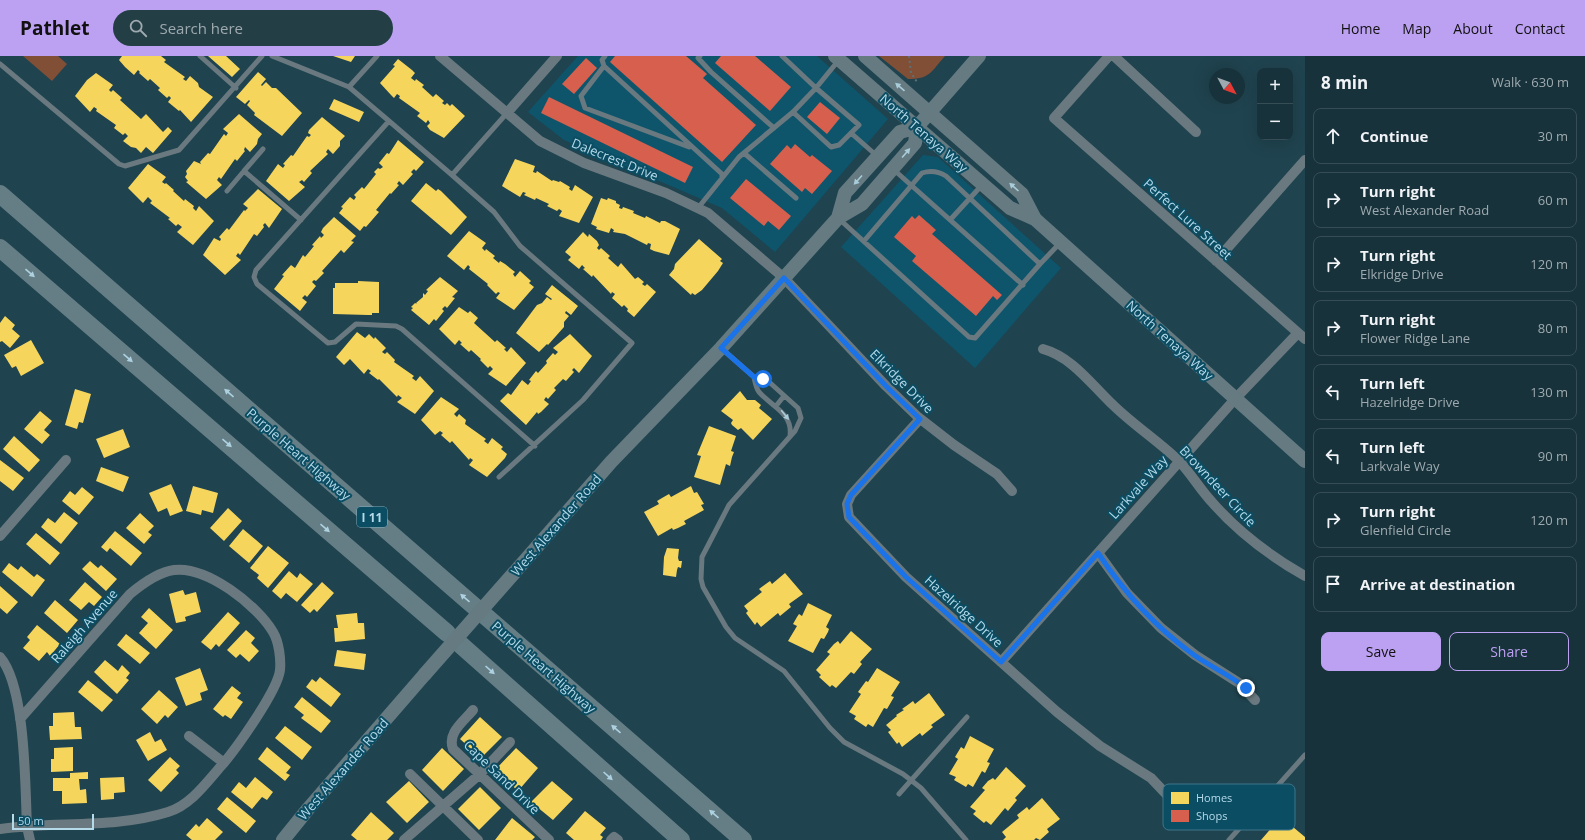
<!DOCTYPE html>
<html lang="en">
<head>
<meta charset="utf-8">
<style>
  :root { --surface:#17323b; --page:#243e46; --text:#f1f3f6; --muted:#9eaaaf; --line:#364d55; --accent:#bca0f2 }
  body { margin:0; font-family:"Open Sans",sans-serif; background:var(--page); color:var(--text) }
  .controls { position:absolute; right:12px; top:12px; display:grid; overflow:hidden; border-radius:8px; box-shadow:0 4px 16px #0002 }
  .controls button { width:36px; height:36px; display:grid; place-items:center; padding:0; border:0; border-bottom:1px solid var(--line); background:var(--surface); color:var(--text); font:20px sans-serif }
  .compass { position:absolute; left:1209px; top:12px; width:36px; height:36px; border-radius:50%; background:var(--surface); box-shadow:0 4px 16px #0002; rotate:131deg }
  .scale { position:absolute; left:12px; bottom:10px; width:82px; box-sizing:border-box; padding-left:4px; border:2px solid #b5daea; border-top:0; font-size:11px; line-height:14px; white-space:nowrap; color:#b5daea; -webkit-text-stroke:3px #0b4d63; paint-order:stroke }
  .stop { position:absolute; width:12px; height:12px; margin:-9px; border:3px solid #1a73e8; border-radius:50%; background:#fff }
  .stop.end { background:#1a73e8; border-color:#fff; box-shadow:0 1px 4px #0008 }
  .list { margin:0; padding:0; list-style:none }
  h2 { display:flex; justify-content:space-between; align-items:center; height:52px; margin:0; padding:0 16px; font-size:17px }
  h2 small { font-size:13px; font-weight:400; color:var(--muted) }
  .list li { display:grid; grid-template-columns:26px 1fr auto; gap:12px; align-items:center; box-sizing:border-box; height:56px; margin:0 8px 8px; padding:0 8px; border:1px solid var(--line); border-radius:8px }
  .list b { display:block; font-size:15px; white-space:nowrap }
  .list p { margin:0; font-size:13px; white-space:nowrap; color:var(--muted) }
  .list em { font-size:13px; font-style:normal; color:var(--muted) }
  .actions { display:flex; gap:8px; padding:12px 16px }
  .actions a { flex:1; padding:9px 0; border:1px solid var(--accent); border-radius:8px; text-align:center; font-size:14px; color:var(--accent) }
  .actions .main { background:var(--accent); color:#111 }
  .icon { flex:none; width:22px; height:22px; fill:none; stroke:currentColor; stroke-width:2; stroke-linecap:round; stroke-linejoin:round }
  .map { position:relative; flex:none; width:1305px; height:784px; overflow:hidden }
  header { display:flex; align-items:center; gap:24px; box-sizing:border-box; height:56px; padding:0 20px; background:var(--accent); color:#111 }
  header strong { font-size:19px }
  nav { display:flex; gap:22px; margin-inline-start:auto; font-size:14px }
  .search { width:280px; height:36px; background:var(--page); display:flex; align-items:center; gap:10px; box-sizing:border-box; padding:0 14px; border-radius:22px; color:var(--muted); font-size:15px }
  main { display:flex }
  aside { flex:1; background:var(--surface) }
  .map>svg:first-child { display:block }
  .built { fill:#0e556c }
  .green { fill:#804f36 }
  .homes { fill:#f6d55c }
  .shops { fill:#d6604d }
  .lines { fill:none; stroke-linecap:round; stroke-linejoin:round }
  .path { stroke:#5f7178; stroke-width:2; stroke-dasharray:2 3; stroke-linecap:butt }
  .lane { stroke:#69797f; stroke-width:5 }
  .street { stroke:#69797f; stroke-width:10 }
  .secondary { stroke:#657a81; stroke-width:14 }
  .highway { stroke:#657e86; stroke-width:18 }
  .secondary-bridge { stroke:#657a81; stroke-width:14 }
  .oneway { fill:#a9ccda }
  .oneway2 { fill:#add1e0 }
  .oneway3 { fill:#aacbda }
  .route { stroke:#1a73e8; stroke-width:5 }
  .labels { text-anchor:middle; dominant-baseline:central; stroke-width:4; stroke-linejoin:round; paint-order:stroke }
  .shield { fill:#0b4d63; stroke:#82b0c2; stroke-width:1 }
  .shield-label { font-size:12px; font-weight:bold; fill:#b5daea }
  .street-label { font-size:13px; fill:#b5daea; stroke:#0b4d63 }
  .key { fill:#0b4d63; stroke:#3e778c; stroke-width:1 }
  .key-label { font-size:11px; fill:#b5daea }
</style>
</head>
<body>
<header>
<strong>Pathlet</strong>
<div class="search"><svg class="icon" aria-label="search" viewBox="0 0 24 24"><circle cx="10" cy="10" r="6"/><path d="M15 15l6 6"/></svg>Search here</div>
<nav><a>Home</a><a>Map</a><a>About</a><a>Contact</a></nav>
</header>
<main>
<div class="map">
<svg width="1305" height="784" viewBox="0 0 1305 784">
  <rect width="100%" height="100%" fill="#1f434f"/>
  <!-- built -->
  <path class="built" d="M578,0H817L888,63L775,196L722,152L564,84L528,56Z
    M923,99L938,101L1061,212L975,312L841,191Z"/>
  <!-- green -->
  <path class="green" d="M23,0H58L67,8L52,25Z
    M879,0H945C931,16 930,23 908,23Z"/>
  <!-- homes -->
  <path class="homes" d="M122,0H161L166,4L164,6L185,21L183,23L186,25L190,20L198,27L199,31L213,41L191,66L180,54L179,55L168,46L171,42L169,40L167,42L158,34L160,32L150,23L148,25L139,17L140,16L138,14L134,19L125,11L119,4Z
    M208,0H226L240,13L232,21Z
    M333,0H355L351,6Z
    M398,3L412,14L415,17L411,22L415,25L416,23L424,29L422,31L433,41L436,38L444,45L442,47L445,49L447,47L450,50L452,48L465,60L444,82L430,74L427,70L430,67L428,64L426,67L417,60L420,57L399,42L400,40L397,38L394,42L391,39L380,27L395,10L393,9Z
    M258,16L266,23L261,29L262,30L266,26L272,32H276L302,57L282,80L254,59L255,57L247,49L250,45L249,44L245,48L236,41Z
    M96,17L113,29L109,34L111,36L113,34L122,42L120,44L141,63L146,58L163,76L168,71L172,75L153,97L146,91L141,97L136,92L131,91L123,85L128,80L125,77L123,79L114,72L116,69L96,55L97,53L94,51L90,56L75,40L87,24Z
    M334,43L364,56L359,66L329,53Z
    M239,58L262,78L258,83L257,88L250,96L245,91L244,94L245,95L237,105L235,103L221,123L219,121L217,124L222,129L206,143L186,126L188,125L185,121L187,118L186,115L194,105L201,108L200,106L208,97L210,98L224,78L226,80L228,77L223,73Z
    M322,61L345,80L340,85V90L333,98L328,93L326,96L328,98L310,115L312,117L304,126L302,124L299,126L305,131L289,145L266,125L278,108L283,112L285,109L283,108L291,99L293,100L307,80L309,81L311,79L308,77L309,74Z
    M398,84L424,106L416,115L414,113L411,116L413,118L403,129L399,125L397,128L399,129L391,138L390,137L376,154L379,156L366,171L364,170L360,175L339,157L343,152L341,151L350,141L354,144L356,141L354,139L362,131L364,133L376,118L374,116L378,112L380,113L383,111L379,107L387,97L389,98Z
    M515,103L535,110L533,116L536,117L537,115L552,125L553,124L559,126L560,125L570,131L569,133L572,135L575,129L593,141L579,167L559,160L562,155L559,153L557,155L547,150L549,148L536,142L535,144L524,139L526,137L523,136L520,141L502,130Z
    M148,108L166,121L162,126L165,128L166,127L174,134L173,135L184,145L185,143L194,150L193,152L196,155L199,150L214,165L193,189L177,176L182,171L178,168L176,170L168,163L170,162L150,147L152,145L148,141L143,147L128,132Z
    M426,127L436,135L438,133L441,135L467,161L451,179L411,145Z
    M258,133L282,153L269,172L265,167L263,169L264,171L257,180L254,178L240,199L238,197L236,200L241,204L225,219L203,199L214,182L220,185L221,183L219,181L227,172L229,174L244,154L245,155L248,152L243,148Z
    M601,142L607,144L608,142L616,145V147L620,149L619,152L622,153L623,151L634,155L633,157L645,162L646,160L660,167L661,165H665L680,173L669,199L654,195L650,193L651,188L648,187L647,189L625,178L613,176L614,174L611,172L609,177L596,173L597,171L591,168Z
    M334,161L356,180L351,185L354,186L344,197L341,194L322,215L324,217L316,225L314,224L312,226L316,230L307,241L305,239L302,242L307,246L300,255L274,233L284,220L282,219L291,209L295,212L303,199L305,201L314,190L312,189L320,180L321,182L324,179L321,176L323,172Z
    M469,175L486,187L482,192L485,195L486,193L495,200L493,202L499,207L500,205L505,208L515,216L513,218L515,221L520,215L531,225L529,227L534,231L514,254L496,242L500,237L498,236L496,238L487,229L488,228L469,213L470,211L468,209L464,214L447,200Z
    M583,176L588,181L589,178L597,185L599,189L597,192L599,194L601,192L610,200L608,202L618,211L621,207L635,223L638,221L644,226L642,228L645,230L647,228L656,236L634,261L627,255L628,253L624,249L622,251L612,242L615,238L612,236L611,238L593,219L592,221L583,213L585,212L582,209L579,213L568,204L571,201L565,196Z
    M699,183L722,203L720,205L723,207L718,215L702,234L695,239L692,237L691,239L669,219L674,213L675,208Z
    M440,221L458,235L452,241L455,242L447,252L445,250L442,253L444,255L436,265L434,263L429,269L411,254L413,252L411,251L415,247L417,248L416,247L423,241V237L425,239L428,235L426,234Z
    M358,225L379,226V257H372V259H368L333,258V232H335V227H358Z
    M552,229L578,250L571,259L566,255L565,257L569,260L564,266V271L548,289L547,288L539,296L516,277L537,249L542,247L547,241L551,244L552,243L545,238Z
    M459,251L468,257L470,255L478,262L474,267L495,286L497,284L506,292L504,293L507,296L511,291L526,307L506,330L488,318L493,313L490,310L488,312L480,304L481,303L471,294L469,296L460,288L462,287L459,284L455,289L439,273Z
    M5,260L15,269L12,273L20,280L10,292L2,285L0,286V267Z
    M357,276L365,282L369,278L374,283L375,281L386,292L382,296L385,298L387,296L395,304L394,306L414,320L412,322L416,325L420,320L434,335L415,358L397,346L402,342L398,339L397,341L379,323L378,324L369,317L371,315L368,313L364,318L350,303L344,309L336,301Z
    M570,278L592,300L579,317L574,312L572,314L574,316L566,325L563,323L554,332L556,334L548,343L546,341L544,344L549,348L541,356L538,358L537,356L526,369L500,345L508,337L511,339L522,324L528,329L531,325L529,324L536,315L538,317L547,307L546,305L553,297L555,299L558,296L553,292Z
    M31,284L44,307L21,320L16,310L12,312L4,299Z
    M75,333L91,338L83,367L79,366L77,373L65,369Z
    M740,335L747,344H755L761,349L759,352L772,363L753,384L741,372L738,374L732,369L731,367L733,364L721,355Z
    M441,341L459,353L454,358L457,361L459,358L466,364L465,368L486,383L484,385L488,388L492,382L503,391L501,393L507,398L505,402L487,421L469,409L473,404L470,402L469,404L452,385L450,387L441,379L443,377L440,375L435,379L421,364Z
    M40,355L52,365L44,374L50,379L42,388L24,373Z
    M709,370L736,380L731,395L734,396L732,401L730,410L726,408L720,429L694,421L701,400L697,399Z
    M123,373L130,391L104,402L96,383Z
    M14,380L40,404L29,416L3,393Z
    M0,404L24,422L13,435L0,425Z
    M101,411L129,421L123,436L96,425Z
    M171,428L183,455L170,460L167,452L158,456L149,437Z
    M193,430L218,437L213,457L202,454L201,459L186,455Z
    M691,430L694,437L697,436L704,448L701,449L704,454L684,465L686,468L678,472L673,474L672,472L658,480L644,456L659,448L657,445L662,442L669,438L671,441Z
    M82,431L94,441L79,459L62,445L70,435L75,439Z
    M228,452L242,465L224,485L210,472Z
    M64,456L78,467L61,488L41,471L48,462L55,467Z
    M140,457L154,470L148,476L152,479L144,488L126,472Z
    M243,473L263,490L249,507L229,490Z
    M115,475L142,497L131,510L110,492L107,496L101,491Z
    M36,477L60,497L50,509L26,488Z
    M268,490L289,507L268,532L257,522L259,519L250,512Z
    M667,492L679,493L678,502L679,505H682L681,512L678,511L677,514L676,521L663,519L664,501Z
    M90,505L98,512L101,509L117,523L106,535L82,513Z
    M9,507L18,514L21,510L34,521L37,518L45,524L32,541L2,516Z
    M289,515L297,522L300,517L313,528L297,546L286,537L281,543L272,535Z
    M785,517L803,538L789,548L791,551L780,560L778,557L761,571L757,566L755,569L746,557L748,555L744,550L762,536L759,533L770,525L772,528Z
    M85,526L102,541L94,550L89,546L81,554L69,544Z
    M322,526L334,537L317,556L314,553L310,557L301,549Z
    M0,530L18,546L7,558L0,552Z
    M183,534L185,539L196,536L201,556L185,561L186,565L176,567L169,538Z
    M55,544L78,564L67,577L44,557Z
    M808,547L832,559L826,571L829,573L828,576L824,583L821,582L813,597L788,585L797,570L793,568L797,561L799,558L802,560Z
    M149,552L173,574L156,593L139,577L148,567L141,561Z
    M228,556L240,567L219,591L216,588L211,594L201,586Z
    M357,557L358,567H364L365,583L335,586L334,572H338L336,559Z
    M37,569L60,588L50,600L47,596L39,605L23,592L30,584L27,581Z
    M246,574L255,582L251,587L259,595L249,606L240,598L236,602L227,594Z
    M851,575L872,593L860,606L862,608L854,618L851,616L836,632L832,629L830,631L819,621L821,619L816,614L830,598L827,596L834,588L838,585L840,588Z
    M126,578L150,597L140,608L117,589Z
    M337,594L366,598L364,614L334,610Z
    M105,604L118,615L122,609L130,617L126,622L129,624L117,638L94,616Z
    M200,612L208,634L200,637L202,644L186,650L175,622Z
    M877,612L900,626L891,640L894,641L887,653L884,652L873,671L868,668L866,671L854,663L856,660L849,656L861,638L858,636L866,625L868,626Z
    M320,621L341,638L331,651L306,631L312,623L316,626Z
    M88,624L113,644L102,656L78,636Z
    M232,630L241,637L237,642L243,646L231,663L225,659L223,661L213,653Z
    M159,634L178,651L168,662L165,659L157,668L141,653Z
    M929,637L945,659L931,669L933,671L922,680L920,677L902,691L899,686L897,688L888,676L891,674L886,669L897,660L896,659L904,654L902,653L909,648L913,645L915,648Z
    M302,641L331,665L321,677L301,662L304,659L294,651Z
    M74,656L75,671H81L82,683L50,684L49,670H53V657Z
    M480,661L502,681L481,702L460,683Z
    M285,670L312,691L302,704L275,682Z
    M150,676L155,686L161,683L167,694L148,705L136,684Z
    M970,680L994,693L987,706L990,707L985,717L982,715L973,731L968,728L966,731L954,724L956,721L949,718L958,703L955,701L961,691L964,693Z
    M73,691V715L51,716V703H54V692Z
    M267,691L291,711L286,717L290,719L285,725L258,703Z
    M442,692L464,713L443,735L422,714Z
    M516,692L538,712L518,735L495,714Z
    M170,701L180,710L176,714L179,717L161,736L148,724Z
    M1006,711L1026,730L1015,742L1017,744L1008,755L1005,752L991,769L986,765L984,767L973,758L976,755L970,751L985,734L982,732L988,725L993,722L995,724Z
    M88,716V723H79L80,734L86,733L87,747L62,748V735H53V722H70V717Z
    M124,721L125,736L114,737V743L101,744L100,722Z
    M255,721L273,736L267,744L262,741L252,753L231,736L239,726L246,732Z
    M409,725L429,746L407,767L386,746Z
    M552,725L573,743L553,764L531,746Z
    M480,731L501,752L479,774L458,753Z
    M227,741L256,765L246,777L217,753Z
    M1042,742L1060,763L1047,773L1049,776L1040,784L1036,782L1034,784H1003L1006,781L1002,776L1019,762L1017,759L1027,751L1029,754Z
    M585,755L606,772L600,779L603,781L601,784H574L566,777Z
    M371,756L394,777L387,784H357L351,779Z
    M1281,761L1305,781V784H1261Z
    M207,762L223,776L215,784H192L186,779L196,768L199,771Z
    M512,762L535,781L532,784H495Z"/>
  <!-- shops -->
  <path class="shops" d="M615,0H686L707,18L703,22L756,69L722,106L610,6Z
    M721,0H755L791,31L770,55L715,7Z
    M586,2L597,12L574,38L562,28Z
    M549,41L693,111L685,127L541,57Z
    M820,46L840,62L827,78L807,61Z
    M795,88L810,101L812,99L832,115L812,138L805,132L802,136L770,108L787,89L791,93Z
    M746,123L791,160L779,174L768,165L764,170L730,142Z
    M919,159L936,174L932,178L1002,239L997,244L993,240L976,260L912,205L916,200L894,181L912,160L915,163Z"/>
  <g class="lines">
    <!-- path -->
    <path class="path" d="M909,0L911,17L917,26"/>
    <!-- lane -->
    <path class="lane" d="M200,0L236,32
      M272,0L349,31
      M377,0L349,31L389,65
      M605,0L602,4L604,10L722,118V122
      M700,0L698,2L711,16L774,72
      M0,8L119,108L125,110L179,94L262,0
      M604,10L581,40L585,52L689,91
      M793,56L831,91L839,89L859,69L816,32L838,5
      M851,77L877,100
      M744,97L796,142
      M893,113L1023,229
      M244,115L263,93
      M452,119L389,65L256,214L254,221L257,228L328,287L335,286L356,268L396,270L402,273L535,390
      M227,135L244,115L301,164
      M698,152L739,101L793,56L816,32L782,0
      M838,162L969,281L975,282L1040,208L1060,187
      M950,164L982,129
      M864,185L922,117C931,114 938,115 946,120L1040,208
      M721,292L754,321L768,325L798,352L801,362L795,375L729,449L702,501L701,523L703,531L726,571L735,582L784,615L830,672L844,686L903,718L921,732L966,784
      M754,321C755,326 756,332 759,336C772,351 793,357 790,380
      M776,350L784,340
      M499,421L583,344L632,287L520,190L494,156L452,119L507,57
      M899,738L967,661
      M1229,784L1305,699"/>
    <!-- street -->
    <path class="street" d="M440,0L540,85L584,107L666,137L708,157L784,222L886,330L918,361L954,389L997,418L1012,435
      M1109,0L1054,62L1305,283
      M1114,0L1196,76
      M507,57L557,0
      M1216,205L1305,104
      M1043,293C1072,301 1091,328 1111,347C1132,368 1157,384 1178,404C1190,416 1199,432 1211,445C1237,475 1270,500 1305,520
      M920,363L851,439L847,448L849,461L906,521L1057,656L1100,690L1151,722L1169,741
      M0,480L66,404
      M1098,497L1127,537L1161,572L1195,599L1239,627L1255,644
      M0,601C26,631 25,730 27,771L30,784
      M1001,606L1235,343L1298,277
      M473,654C463,666 447,677 453,693L549,784
      M189,680L224,707
      M410,718L478,784
      M0,773C55,765 114,773 168,756C191,749 207,726 222,709C236,693 278,634 280,614C281,603 279,586 273,576C257,549 207,510 174,514C158,516 142,528 130,538L20,663
      M404,784L480,718L510,686
      M611,784L614,781L618,784"/>
    <!-- secondary -->
    <path class="secondary" d="M835,0L1010,152L1035,163L1305,405
      M865,0L1022,138L1035,163
      M838,162L845,137L900,76L917,71L979,0
      M514,517L611,406L721,292L838,162L862,148L915,87L917,71
      M283,784L308,753L425,618"/>
    <!-- highway -->
    <path class="highway" d="M0,138L743,784
      M0,192L447,577
      M461,589L681,784"/>
    <!-- secondary-bridge -->
    <path class="secondary-bridge" d="M425,618L514,517"/>
  </g>
  <!-- one-way arrows -->
  <defs><path id="oneway-solid" d="M-6-.8H1V-3.2L6.5 0L1 3.2V.8H-6Z"/></defs>
  <g class="oneway">
    <use href="#oneway-solid" transform="translate(900 31) rotate(-139)"/>
    <use href="#oneway-solid" transform="translate(906 97) rotate(-49)"/>
    <use href="#oneway-solid" transform="translate(858 124) rotate(132)"/>
    <use href="#oneway-solid" transform="translate(1014 131) rotate(-138)"/>
  </g>
  <g class="oneway2">
    <use href="#oneway-solid" transform="translate(30 217) rotate(41)"/>
    <use href="#oneway-solid" transform="translate(128 302) rotate(41)"/>
    <use href="#oneway-solid" transform="translate(229 337) rotate(-139)"/>
    <use href="#oneway-solid" transform="translate(227 387) rotate(41)"/>
    <use href="#oneway-solid" transform="translate(325 472) rotate(41)"/>
    <use href="#oneway-solid" transform="translate(465 542) rotate(-139)"/>
    <use href="#oneway-solid" transform="translate(490 614) rotate(42)"/>
    <use href="#oneway-solid" transform="translate(616 673) rotate(-139)"/>
    <use href="#oneway-solid" transform="translate(608 720) rotate(42)"/>
    <use href="#oneway-solid" transform="translate(714 758) rotate(-139)"/>
  </g>
  <use class="oneway3" href="#oneway-solid" transform="translate(785 359) rotate(51)"/>
  <g class="lines">
    <!-- route -->
    <path class="route" d="M763,323L754,321L721,292L784,222L886,330L920,363L851,439L847,448L849,461L906,521L1001,606L1098,497C1124,536 1155,571 1194,599C1211,611 1230,619 1246,632"/>
  </g>
  <g class="labels">
    <!-- shield labels -->
    <rect class="shield" x="357" y="451" width="30" height="20" rx="3"/>
    <g class="shield-label">
      <text x="372" y="461">I 11</text>
    </g>
    <!-- street labels -->
    <g class="street-label">
      <text transform="translate(924 77) rotate(41)">North Tenaya Way</text>
      <text transform="translate(615 103) rotate(22)">Dalecrest Drive</text>
      <text transform="translate(1188 163) rotate(42)">Perfect Lure Street</text>
      <text transform="translate(1170 284) rotate(42)">North Tenaya Way</text>
      <text transform="translate(902 325) rotate(45)">Elkridge Drive</text>
      <text transform="translate(299 398) rotate(41)">Purple Heart Highway</text>
      <text transform="translate(1218 430) rotate(47)">Browndeer Circle</text>
      <text transform="translate(1138 431) rotate(-48)">Larkvale Way</text>
      <text transform="translate(556 469) rotate(-49)">West Alexander Road</text>
      <text transform="translate(964 555) rotate(42)">Hazelridge Drive</text>
      <text transform="translate(84 570) rotate(-49)">Raleigh Avenue</text>
      <text transform="translate(544 611) rotate(41)">Purple Heart Highway</text>
      <text transform="translate(343 713) rotate(-49)">West Alexander Road</text>
      <text transform="translate(502 721) rotate(44)">Cape Sand Drive</text>
    </g>
  </g>
  <!-- legend -->
  <rect x="1163" y="728" width="132" height="46" rx="6" class="key"/>
  <rect x="1171" y="736" width="18" height="12" fill="#f6d55c"/>
  <rect x="1171" y="754" width="18" height="12" fill="#d6604d"/>
  <g class="key-label">
    <text x="1196" y="746">Homes</text>
    <text x="1196" y="764">Shops</text>
  </g>
</svg>
<div class="controls">
<button>+</button>
<button>−</button>
</div>
<svg class="compass" viewBox="-18 -18 36 36"><path d="M0-13l5 13h-10z" fill="#e53935"/><path d="M0 13l5-13h-10z" fill="#9eaaaf"/></svg>
<div class="scale">50 m</div>
<div class="stop" style="left:763px;top:323px"></div>
<div class="stop end" style="left:1246px;top:632px"></div>
</div>
<aside>
<h2>8 min<small>Walk · 630 m</small></h2>
<ul class="list">
<li><svg class="icon" aria-label="ahead" viewBox="0 0 24 24"><path d="M12 20V5M6 11l6-6 6 6"/></svg><div><b>Continue</b></div><em>30 m</em></li>
<li><svg class="icon" aria-label="right" viewBox="0 0 24 24"><path d="M7 20v-9h11M14 6l5 5-5 5"/></svg><div><b>Turn right</b><p>West Alexander Road</p></div><em>60 m</em></li>
<li><svg class="icon" aria-label="right" viewBox="0 0 24 24"><path d="M7 20v-9h11M14 6l5 5-5 5"/></svg><div><b>Turn right</b><p>Elkridge Drive</p></div><em>120 m</em></li>
<li><svg class="icon" aria-label="right" viewBox="0 0 24 24"><path d="M7 20v-9h11M14 6l5 5-5 5"/></svg><div><b>Turn right</b><p>Flower Ridge Lane</p></div><em>80 m</em></li>
<li><svg class="icon" aria-label="left" viewBox="0 0 24 24"><path d="M17 20v-9H6M10 6l-5 5 5 5"/></svg><div><b>Turn left</b><p>Hazelridge Drive</p></div><em>130 m</em></li>
<li><svg class="icon" aria-label="left" viewBox="0 0 24 24"><path d="M17 20v-9H6M10 6l-5 5 5 5"/></svg><div><b>Turn left</b><p>Larkvale Way</p></div><em>90 m</em></li>
<li><svg class="icon" aria-label="right" viewBox="0 0 24 24"><path d="M7 20v-9h11M14 6l5 5-5 5"/></svg><div><b>Turn right</b><p>Glenfield Circle</p></div><em>120 m</em></li>
<li><svg class="icon" aria-label="arrive" viewBox="0 0 24 24"><path d="M6 21V4h12l-3 4 3 4H6"/></svg><div><b>Arrive at destination</b></div></li>
</ul>
<div class="actions"><a class="main">Save</a><a>Share</a></div>
</aside>
</main>
</body>
</html>
